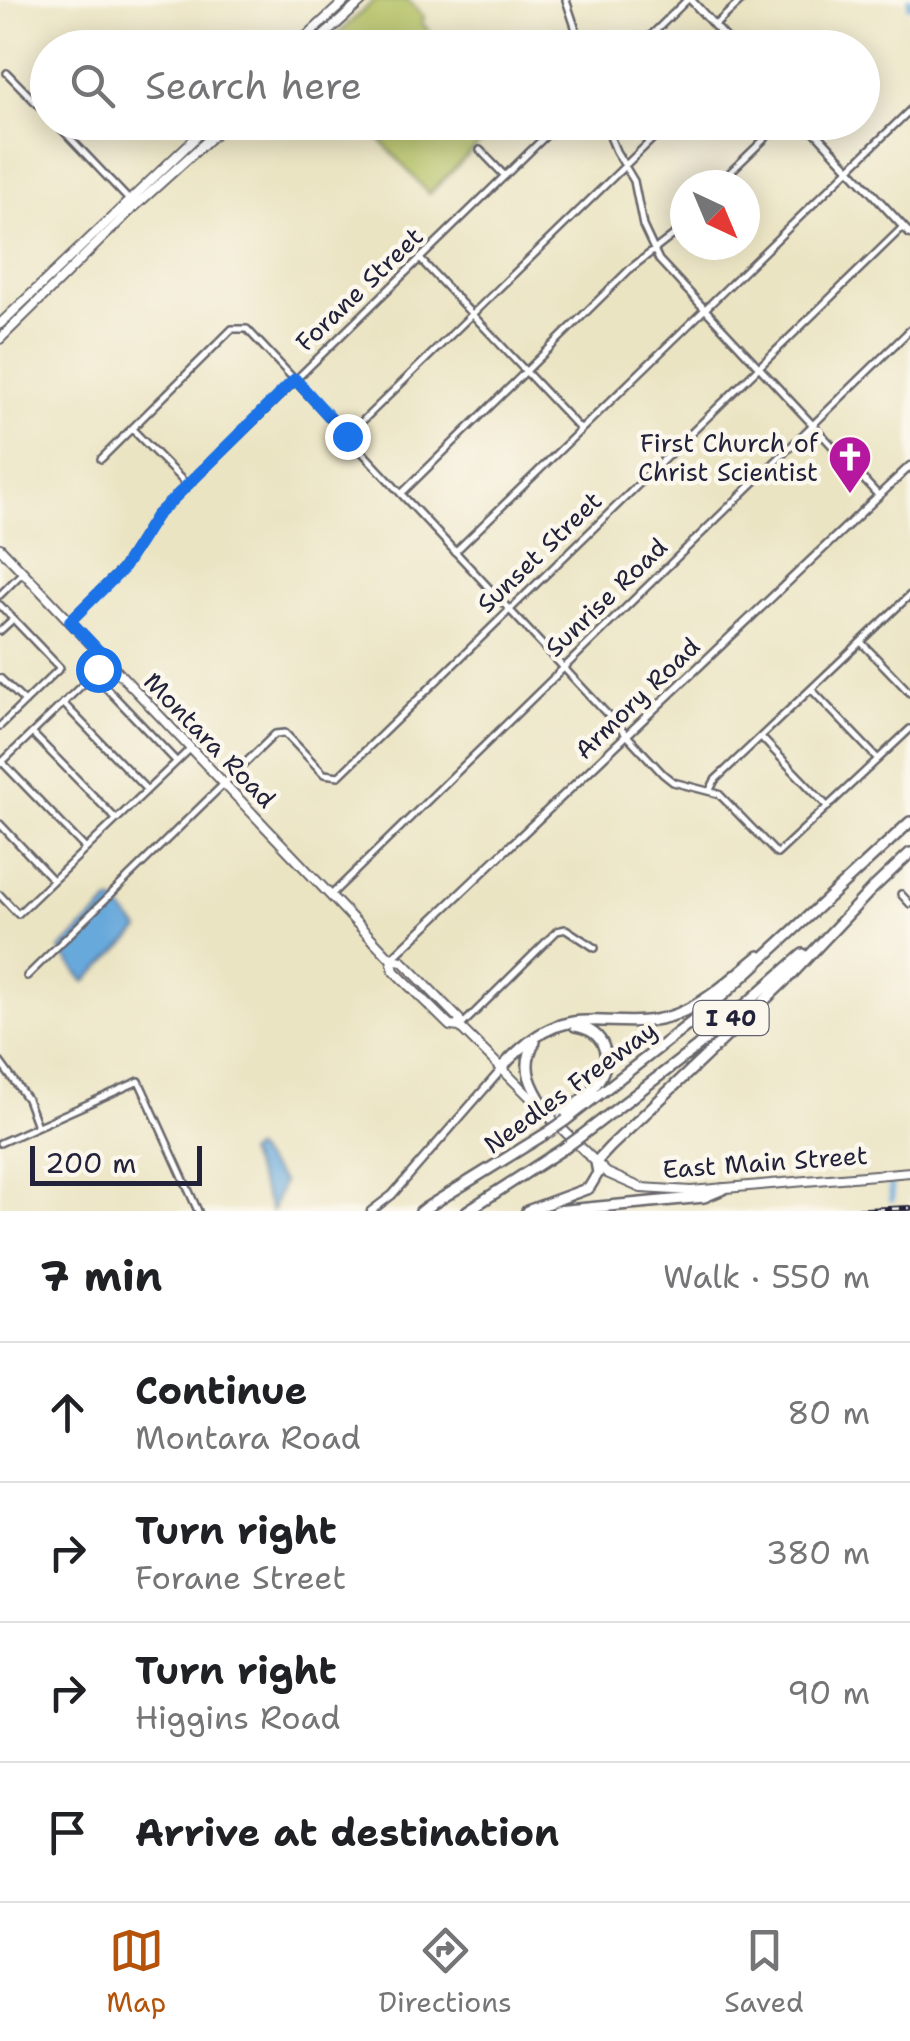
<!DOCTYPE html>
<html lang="en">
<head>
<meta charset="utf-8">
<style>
  :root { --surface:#fff; --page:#f6f6f6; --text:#202124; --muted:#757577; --line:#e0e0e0; --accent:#b45309 }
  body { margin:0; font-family:"Shantell Sans",sans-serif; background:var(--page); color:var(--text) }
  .compass { position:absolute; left:670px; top:170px; width:90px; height:90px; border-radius:50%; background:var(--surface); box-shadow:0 5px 25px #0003; rotate:136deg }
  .scale { position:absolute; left:30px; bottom:25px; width:172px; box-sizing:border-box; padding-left:10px; border:5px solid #22223b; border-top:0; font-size:28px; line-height:35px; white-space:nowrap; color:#22223b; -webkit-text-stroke:8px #fbf7ec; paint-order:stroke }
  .stop { position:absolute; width:30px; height:30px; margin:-22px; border:8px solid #1a73e8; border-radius:50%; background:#fff }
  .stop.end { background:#1a73e8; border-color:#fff; box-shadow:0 2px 10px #0008 }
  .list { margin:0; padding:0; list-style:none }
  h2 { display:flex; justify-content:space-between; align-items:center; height:130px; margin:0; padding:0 40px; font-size:42px }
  h2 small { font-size:32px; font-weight:400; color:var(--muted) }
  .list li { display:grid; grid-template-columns:65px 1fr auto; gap:30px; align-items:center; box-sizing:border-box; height:140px; padding:0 40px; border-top:2px solid var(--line) }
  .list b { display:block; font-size:38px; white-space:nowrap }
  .list p { margin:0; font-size:32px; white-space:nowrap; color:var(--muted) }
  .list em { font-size:32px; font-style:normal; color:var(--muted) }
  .icon { flex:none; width:55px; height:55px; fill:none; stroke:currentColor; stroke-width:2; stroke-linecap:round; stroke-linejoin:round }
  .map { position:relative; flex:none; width:910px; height:1211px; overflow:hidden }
  .search { position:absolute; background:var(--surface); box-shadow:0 5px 25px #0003; left:30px; right:30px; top:30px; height:110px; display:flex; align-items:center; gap:25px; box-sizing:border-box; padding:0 35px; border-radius:55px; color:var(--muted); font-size:38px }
  .sheet { height:690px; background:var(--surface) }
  nav { display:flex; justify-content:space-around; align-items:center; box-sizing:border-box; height:140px; border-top:2px solid var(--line); background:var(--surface); font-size:28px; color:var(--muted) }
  nav a { display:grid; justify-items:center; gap:5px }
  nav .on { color:var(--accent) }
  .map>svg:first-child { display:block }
  .green { fill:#b2c062; stroke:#6a714e; stroke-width:2.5 }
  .water { fill:#67a9db; stroke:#44668b; stroke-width:2.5 }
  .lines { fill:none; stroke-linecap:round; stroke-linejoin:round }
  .canal { stroke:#67a9db; stroke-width:6 }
  .street-casing { stroke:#68666b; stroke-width:10 }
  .secondary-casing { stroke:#68666b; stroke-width:11 }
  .primary-casing { stroke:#68666b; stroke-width:12 }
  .highway-casing { stroke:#68666b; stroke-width:14 }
  .street { stroke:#fff; stroke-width:5 }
  .secondary { stroke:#fff; stroke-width:6 }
  .primary { stroke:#fff; stroke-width:8 }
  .highway { stroke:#fff; stroke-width:9 }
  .rail-casing { stroke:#22223b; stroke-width:6 }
  .rail { stroke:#fbf7ec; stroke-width:2.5; stroke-dasharray:8; stroke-linecap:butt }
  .highway-bridge-casing { stroke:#68666b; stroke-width:14; stroke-linecap:butt }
  .highway-bridge { stroke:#fff; stroke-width:9 }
  .route { stroke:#1a73e8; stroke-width:12 }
  .labels { text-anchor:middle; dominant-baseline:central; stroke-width:9; stroke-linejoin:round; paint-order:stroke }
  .shield { fill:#fbf7ec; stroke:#636270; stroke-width:2.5 }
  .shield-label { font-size:22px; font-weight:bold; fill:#22223b }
  .street-label { font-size:25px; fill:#22223b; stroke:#fbf7ec }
  .poi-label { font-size:25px; fill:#22223b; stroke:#fbf7ec; text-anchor:end }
</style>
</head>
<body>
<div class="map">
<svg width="910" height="1211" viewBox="0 0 910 1211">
  <rect width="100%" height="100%" fill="#fbf7ec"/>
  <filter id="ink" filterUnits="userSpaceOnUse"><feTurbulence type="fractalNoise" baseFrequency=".01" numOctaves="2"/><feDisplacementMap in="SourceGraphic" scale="20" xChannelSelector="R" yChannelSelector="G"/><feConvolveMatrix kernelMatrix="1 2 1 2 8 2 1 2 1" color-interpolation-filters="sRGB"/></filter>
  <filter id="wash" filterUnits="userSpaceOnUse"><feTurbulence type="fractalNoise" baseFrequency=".0048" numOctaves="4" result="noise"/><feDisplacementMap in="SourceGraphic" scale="40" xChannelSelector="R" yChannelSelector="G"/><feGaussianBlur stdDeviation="2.25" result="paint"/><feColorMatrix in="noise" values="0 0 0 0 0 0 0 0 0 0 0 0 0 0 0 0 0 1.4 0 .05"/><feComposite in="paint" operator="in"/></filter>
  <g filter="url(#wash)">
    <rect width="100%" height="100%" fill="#ebe4c3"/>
    <!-- green -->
    <path class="green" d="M375,0H408L424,17L422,23L443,47H323Z
      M497,122L499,124L429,194L365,123Z"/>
    <!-- water -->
    <path class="water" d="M110,902H115L140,930L85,982L60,950Z
      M253,1149L283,1182L272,1211L247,1154Z"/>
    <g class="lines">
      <!-- canal -->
      <path class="canal" d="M910,0V6
        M891,1185L892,1199"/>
    </g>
  </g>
  <g filter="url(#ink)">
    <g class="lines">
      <!-- street casing -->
      <g class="street-casing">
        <path id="street" d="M566,0L582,48
          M715,25L742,0
          M638,48L687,0
          M7,73L48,115
          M55,122L128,199
          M604,122L616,151L634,181L643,226L659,260L879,496
          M480,150L505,176
          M717,185L782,122
          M420,259L580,429
          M132,429L187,485
          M347,436L670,122
          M101,459L232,329H247L663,774L673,782L719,794L777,854L910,729
          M401,494L631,268L676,233L685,220
          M455,552L910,110
          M0,595L23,572
          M0,605L60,668L0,726
          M70,621L122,569L156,516L560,122
          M0,631L13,619
          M861,642L910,693
          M93,674L176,761
          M0,678L25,702
          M811,689L878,759
          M63,703L146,789
          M32,733L116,819
          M761,737L828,807
          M2,762L85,848
          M0,764L107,661
          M710,790L715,780L910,595
          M0,824L53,880
          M901,894L910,904
          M0,895L18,914L191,748
          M331,895L910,330
          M27,976L275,734L285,733L324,774L339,776L903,227
          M460,1027L557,931L566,929L595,948
          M0,1062L27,1099L37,1126
          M0,1143L139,1081L198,1211"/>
      </g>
      <!-- secondary casing -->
      <g class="secondary-casing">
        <path id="secondary" d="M691,0L735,48
          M806,122L910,234
          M391,959L910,466
          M371,1211L392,1195L502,1069"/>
      </g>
      <!-- primary casing -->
      <g class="primary-casing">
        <path id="primary" d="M294,48L346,0
          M310,48L363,0
          M0,324L212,122
          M0,339L132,209L228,122
          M0,548L391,959L394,971L450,1026L460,1027
          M391,959L402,961L459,1019L460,1027L545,1112
          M555,1122L607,1173L641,1188L691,1191L910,1172"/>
      </g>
      <!-- highway casing -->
      <g class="highway-casing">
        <path id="highway" d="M869,892L910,853
          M535,1042C517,1071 537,1094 552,1119
          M502,1069C507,1060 515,1054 523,1047C575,999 619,1036 677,1014C708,1002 734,976 759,956
          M562,1116C583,1099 617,1074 602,1043C596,1032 587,1028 575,1026
          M566,1120L706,1011L910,822
          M581,1136L697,1047L803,954
          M421,1211L550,1131
          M467,1211L566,1147
          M527,1211L589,1188L598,1173L596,1162L610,1147L792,974L872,889
          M556,1211L704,1197L723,1189"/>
      </g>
      <!-- street -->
      <use href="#street" class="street"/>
      <!-- secondary -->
      <use href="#secondary" class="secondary"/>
      <!-- primary -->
      <use href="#primary" class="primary"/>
      <!-- highway -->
      <use href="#highway" class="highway"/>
      <!-- rail casing -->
      <g class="rail-casing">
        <path id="rail" d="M844,1211L910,1208"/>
      </g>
      <!-- rail -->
      <use href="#rail" class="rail"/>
      <!-- highway-bridge casing -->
      <g class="highway-bridge-casing">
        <path id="highway-bridge" d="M550,1131L566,1120
          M566,1147L581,1136"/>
      </g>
      <!-- highway-bridge -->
      <use href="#highway-bridge" class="highway-bridge"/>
    </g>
  </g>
  <g class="lines" filter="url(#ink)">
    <!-- route -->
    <path class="route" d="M98,669L107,660L70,621L122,570L156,516L295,379L347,436"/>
  </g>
  <!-- icons -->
  <defs>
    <g id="church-pin" transform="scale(2.25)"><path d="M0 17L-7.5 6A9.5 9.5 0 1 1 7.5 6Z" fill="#b5179e" stroke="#fbf7ec"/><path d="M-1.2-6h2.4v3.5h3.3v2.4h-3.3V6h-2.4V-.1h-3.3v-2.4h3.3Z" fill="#fff"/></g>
  </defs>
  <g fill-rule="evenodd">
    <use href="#church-pin" x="850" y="457"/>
  </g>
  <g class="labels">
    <!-- shield labels -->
    <rect class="shield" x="693.5" y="1001" width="75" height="34" rx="8"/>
    <g class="shield-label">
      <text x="731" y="1018">I 40</text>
    </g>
    <!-- street labels -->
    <g class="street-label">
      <text transform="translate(359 289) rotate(-44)">Forane Street</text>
      <text transform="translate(539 552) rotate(-44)">Sunset Street</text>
      <text transform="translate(606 597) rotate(-44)">Sunrise Road</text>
      <text transform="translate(637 698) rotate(-44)">Armory Road</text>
      <text transform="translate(210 740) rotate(46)">Montara Road</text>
      <text transform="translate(570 1087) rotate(-36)">Needles Freeway</text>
      <text transform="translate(765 1162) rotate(-4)">East Main Street</text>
    </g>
    <!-- poi labels -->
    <g class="poi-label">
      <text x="818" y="443">First Church of<tspan x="818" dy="29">Christ Scientist</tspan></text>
    </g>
  </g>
</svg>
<svg class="compass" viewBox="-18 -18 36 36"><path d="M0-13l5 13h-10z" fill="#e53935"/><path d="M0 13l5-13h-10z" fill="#757577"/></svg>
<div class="scale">200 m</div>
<div class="stop" style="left:98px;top:669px"></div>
<div class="stop end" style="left:347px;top:436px"></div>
<div class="search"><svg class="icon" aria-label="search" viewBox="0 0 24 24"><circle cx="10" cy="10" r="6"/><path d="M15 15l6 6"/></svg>Search here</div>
</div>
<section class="sheet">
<h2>7 min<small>Walk · 550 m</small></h2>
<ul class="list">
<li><svg class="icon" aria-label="ahead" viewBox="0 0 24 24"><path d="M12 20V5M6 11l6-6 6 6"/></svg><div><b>Continue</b><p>Montara Road</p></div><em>80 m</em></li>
<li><svg class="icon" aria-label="right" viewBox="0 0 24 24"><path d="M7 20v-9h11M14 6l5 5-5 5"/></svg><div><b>Turn right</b><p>Forane Street</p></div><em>380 m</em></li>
<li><svg class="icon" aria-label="right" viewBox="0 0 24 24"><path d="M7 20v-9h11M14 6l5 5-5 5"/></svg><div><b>Turn right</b><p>Higgins Road</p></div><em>90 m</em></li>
<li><svg class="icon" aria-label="arrive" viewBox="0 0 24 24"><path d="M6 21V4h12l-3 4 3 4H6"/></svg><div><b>Arrive at destination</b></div></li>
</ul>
</section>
<nav>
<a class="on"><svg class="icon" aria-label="map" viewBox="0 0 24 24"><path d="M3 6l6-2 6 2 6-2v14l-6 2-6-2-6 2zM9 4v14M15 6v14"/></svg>Map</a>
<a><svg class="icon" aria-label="directions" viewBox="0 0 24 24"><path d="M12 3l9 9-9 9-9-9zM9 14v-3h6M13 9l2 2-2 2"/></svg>Directions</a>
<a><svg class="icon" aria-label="saved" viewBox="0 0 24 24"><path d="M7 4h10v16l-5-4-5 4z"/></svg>Saved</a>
</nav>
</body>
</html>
